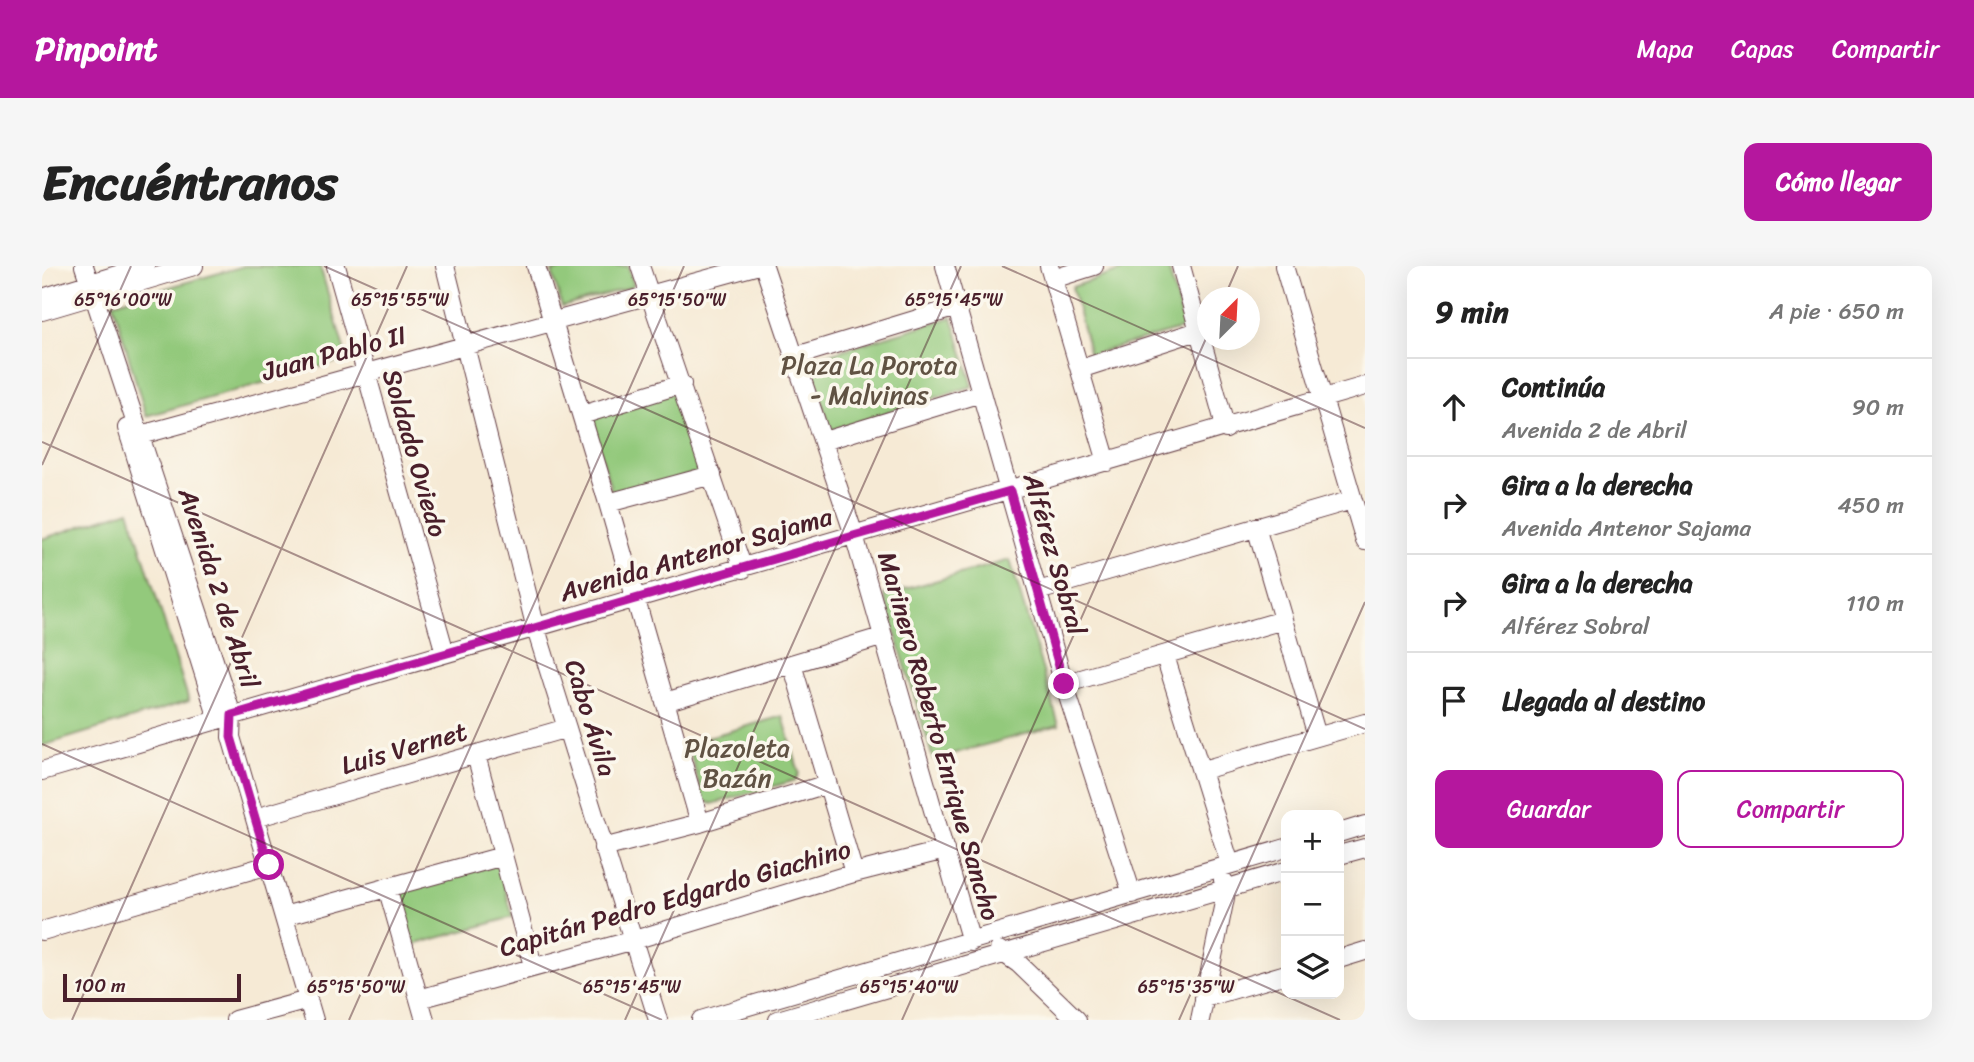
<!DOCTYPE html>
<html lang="es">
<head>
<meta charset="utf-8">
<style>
  :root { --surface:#fff; --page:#f6f6f6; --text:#222; --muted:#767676; --line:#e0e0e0; --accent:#b5179e }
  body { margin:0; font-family:Sriracha,sans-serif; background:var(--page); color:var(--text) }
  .controls { position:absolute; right:21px; bottom:21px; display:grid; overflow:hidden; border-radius:14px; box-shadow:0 7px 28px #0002 }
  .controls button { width:63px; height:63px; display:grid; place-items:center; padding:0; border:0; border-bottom:2px solid var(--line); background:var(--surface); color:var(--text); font:35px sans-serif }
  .compass { position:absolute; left:1155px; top:21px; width:63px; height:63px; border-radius:50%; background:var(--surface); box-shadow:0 7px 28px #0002; rotate:24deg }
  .scale { position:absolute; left:21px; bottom:18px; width:178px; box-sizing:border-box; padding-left:7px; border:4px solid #4a1f2b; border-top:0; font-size:19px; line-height:24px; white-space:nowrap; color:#4a1f2b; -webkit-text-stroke:5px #fbf7ec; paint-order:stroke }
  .stop { position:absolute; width:21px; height:21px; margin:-16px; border:5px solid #b5179e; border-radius:50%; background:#fff }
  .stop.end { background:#b5179e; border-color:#fff; box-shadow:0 2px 7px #0008 }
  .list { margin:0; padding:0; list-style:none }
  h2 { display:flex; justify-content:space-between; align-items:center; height:91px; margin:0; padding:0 28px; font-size:30px }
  h2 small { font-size:23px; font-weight:400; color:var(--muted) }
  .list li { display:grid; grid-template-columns:46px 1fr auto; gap:21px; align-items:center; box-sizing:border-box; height:98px; padding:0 28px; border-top:2px solid var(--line) }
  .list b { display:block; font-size:26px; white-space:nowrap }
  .list p { margin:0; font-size:23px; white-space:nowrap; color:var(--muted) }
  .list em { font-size:23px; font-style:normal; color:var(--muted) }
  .actions { display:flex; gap:14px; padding:21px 28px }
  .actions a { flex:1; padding:16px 0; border:2px solid var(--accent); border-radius:14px; text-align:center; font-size:24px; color:var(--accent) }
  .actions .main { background:var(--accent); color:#fff }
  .icon { flex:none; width:38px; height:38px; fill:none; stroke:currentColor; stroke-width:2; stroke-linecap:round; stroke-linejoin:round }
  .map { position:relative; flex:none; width:1323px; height:754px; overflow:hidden; border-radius:14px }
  header { display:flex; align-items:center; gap:42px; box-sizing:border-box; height:98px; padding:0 35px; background:var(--accent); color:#fff }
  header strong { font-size:33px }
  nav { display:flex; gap:38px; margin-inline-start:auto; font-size:24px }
  .intro { display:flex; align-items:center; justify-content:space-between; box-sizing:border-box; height:168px; padding:0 42px }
  h1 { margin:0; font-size:49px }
  .button { padding:18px 32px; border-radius:14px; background:var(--accent); color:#fff; font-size:24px; font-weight:700 }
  main { display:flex; gap:42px; padding:0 42px }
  aside { flex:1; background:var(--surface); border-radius:14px; box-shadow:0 7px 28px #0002 }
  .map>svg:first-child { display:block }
  .green { fill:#93c97b; stroke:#6e7453; stroke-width:2 }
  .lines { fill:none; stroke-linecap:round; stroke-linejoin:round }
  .minor-casing { stroke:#643d44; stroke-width:20 }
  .minor { stroke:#fff; stroke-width:18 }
  .route { stroke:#b5179e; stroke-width:9 }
  .ticks { fill:none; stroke:#4a1f2b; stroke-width:2; stroke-opacity:0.45 }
  .labels { text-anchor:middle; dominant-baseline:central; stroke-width:7; stroke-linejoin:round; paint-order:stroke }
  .street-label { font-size:26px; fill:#4a1f2b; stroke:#fbf7ec }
  .park-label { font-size:26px; fill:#605243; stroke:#fbf7ec }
  .ticks-label { font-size:18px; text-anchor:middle; fill:#4a1f2b; stroke:#fbf7ec; stroke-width:7; stroke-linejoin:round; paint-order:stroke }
</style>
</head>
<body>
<header>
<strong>Pinpoint</strong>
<nav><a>Mapa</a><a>Capas</a><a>Compartir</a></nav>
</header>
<div class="intro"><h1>Encuéntranos</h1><a class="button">Cómo llegar</a></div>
<main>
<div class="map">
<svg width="1323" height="754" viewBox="0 0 1323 754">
  <rect width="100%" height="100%" fill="#fbf7ec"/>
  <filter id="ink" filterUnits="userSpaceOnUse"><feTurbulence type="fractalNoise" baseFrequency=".0143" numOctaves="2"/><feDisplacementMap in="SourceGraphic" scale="14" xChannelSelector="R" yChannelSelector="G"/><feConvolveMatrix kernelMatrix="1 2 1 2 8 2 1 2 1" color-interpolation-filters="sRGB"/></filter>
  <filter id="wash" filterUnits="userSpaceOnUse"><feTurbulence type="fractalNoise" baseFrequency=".00686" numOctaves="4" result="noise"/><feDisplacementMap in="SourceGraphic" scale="28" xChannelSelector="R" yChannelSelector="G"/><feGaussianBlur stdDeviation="1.57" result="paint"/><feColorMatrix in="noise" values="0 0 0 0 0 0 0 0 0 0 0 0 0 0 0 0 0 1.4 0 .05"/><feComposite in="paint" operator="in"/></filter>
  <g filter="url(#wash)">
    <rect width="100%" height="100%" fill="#f6ead5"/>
    <!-- green -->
    <path class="green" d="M202,0H278L305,93L104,150L71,37Z
      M531,0H586L592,20L520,41L510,6Z
      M1093,0H1126L1142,62L1048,89L1030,21Z
      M910,51L931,120L789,164L767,94Z
      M636,125L662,205L571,231L549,151Z
      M87,244L147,435L0,480V273Z
      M968,294L1017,459L891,493L842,329Z
      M741,450L757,507L754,514L670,538L662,535L645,477Z
      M456,598L471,651L367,680L352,627Z"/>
  </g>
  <g filter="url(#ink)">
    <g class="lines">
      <!-- minor casing -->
      <g class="minor-casing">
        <path id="minor" d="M42,0L190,449L189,471L272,754
          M294,0L403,387
          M403,0L494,363L616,754
          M494,0L566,237L658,557
          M598,0L701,303
          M722,0L812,269L929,676
          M903,0L1022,418L1090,628
          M1007,0L1065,196
          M1139,0L1184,163
          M1242,0L1323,275
          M1011,13L1052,0
          M0,32L104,0
          M0,45L152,0
          M754,90L915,41
          M1038,103L1156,65
          M540,149L640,118
          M85,162L176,453
          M88,172L713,0
          M782,175L939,127
          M566,237L670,209
          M1214,261L1275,470
          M996,325L1310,234
          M1123,390L1188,598
          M750,398L812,607
          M1022,418L1241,354
          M623,436L839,371
          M434,489L491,700
          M1161,504L1323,457
          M0,505L1323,120
          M213,552L525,462
          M1297,567L1323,559
          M561,582L658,557L785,518
          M1297,589L1323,582
          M345,621L383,754
          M242,650L461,590
          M0,665L227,599
          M957,684L977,698L1035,754
          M1297,693L1323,685
          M1162,732L1244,708
          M377,733L592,674L812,607L903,584
          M193,754L266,734
          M659,754L1244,582
          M736,754L1244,605
          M1158,754L1185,622L1181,614"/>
      </g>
      <!-- minor -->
      <use href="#minor" class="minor"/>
    </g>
  </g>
  <g class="lines" filter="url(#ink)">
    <!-- route -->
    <path class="route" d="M227,599L189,471L190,449L968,225L1022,418"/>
  </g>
  <!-- ticks -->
  <path class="ticks" d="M282,0L1323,463M960,0L1323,162M1182,32L1196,0M0,176L1298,754M0,199L89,0M0,478L620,754M30,754L365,0M307,754L642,0M583,754L919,0M860,754L1166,68M1137,754L1323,336"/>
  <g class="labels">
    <!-- street labels -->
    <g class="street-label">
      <text transform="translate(292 87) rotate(-15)">Juan Pablo II</text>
      <text transform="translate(373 187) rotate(74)">Soldado Oviedo</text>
      <text transform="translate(654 288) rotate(-16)">Avenida Antenor Sajama</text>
      <text transform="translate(1013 288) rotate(74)">Alférez Sobral</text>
      <text transform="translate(177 322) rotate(72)">Avenida 2 de Abril</text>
      <text transform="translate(549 452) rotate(73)">Cabo Ávila</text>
      <text transform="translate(897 470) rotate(74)">Marinero Roberto Enrique Sancho</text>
      <text transform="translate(362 482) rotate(-16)">Luis Vernet</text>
      <text transform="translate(633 632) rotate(-16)">Capitán Pedro Edgardo Giachino</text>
    </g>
    <!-- park labels -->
    <g class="park-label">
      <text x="827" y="99">Plaza La Porota<tspan x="827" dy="30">- Malvinas</tspan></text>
      <text x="695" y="482">Plazoleta<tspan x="695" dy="30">Bazán</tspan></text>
    </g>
  </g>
  <g class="ticks-label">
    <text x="358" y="40">65°15'55"W</text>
    <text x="912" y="40">65°15'45"W</text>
    <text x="81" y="40">65°16'00"W</text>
    <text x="635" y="40">65°15'50"W</text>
    <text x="314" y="727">65°15'50"W</text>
    <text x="590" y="727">65°15'45"W</text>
    <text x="867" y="727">65°15'40"W</text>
    <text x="1144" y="727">65°15'35"W</text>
  </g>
</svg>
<div class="controls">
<button>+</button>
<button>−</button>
<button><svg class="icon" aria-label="layers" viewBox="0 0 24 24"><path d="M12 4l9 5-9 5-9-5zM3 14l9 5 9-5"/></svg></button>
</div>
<svg class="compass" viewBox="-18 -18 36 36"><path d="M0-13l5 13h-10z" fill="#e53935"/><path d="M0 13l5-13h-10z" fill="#767676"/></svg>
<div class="scale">100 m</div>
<div class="stop" style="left:227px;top:599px"></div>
<div class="stop end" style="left:1022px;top:418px"></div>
</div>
<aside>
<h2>9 min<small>A pie · 650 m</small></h2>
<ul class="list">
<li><svg class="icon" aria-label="ahead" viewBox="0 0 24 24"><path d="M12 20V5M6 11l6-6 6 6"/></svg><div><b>Continúa</b><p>Avenida 2 de Abril</p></div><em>90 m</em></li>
<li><svg class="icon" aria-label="right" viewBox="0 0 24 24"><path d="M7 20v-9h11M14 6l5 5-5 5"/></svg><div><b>Gira a la derecha</b><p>Avenida Antenor Sajama</p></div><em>450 m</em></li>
<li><svg class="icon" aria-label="right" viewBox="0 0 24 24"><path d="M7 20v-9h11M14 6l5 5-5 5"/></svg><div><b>Gira a la derecha</b><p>Alférez Sobral</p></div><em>110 m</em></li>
<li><svg class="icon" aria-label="arrive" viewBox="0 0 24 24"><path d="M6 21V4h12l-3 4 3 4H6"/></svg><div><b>Llegada al destino</b></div></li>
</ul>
<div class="actions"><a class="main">Guardar</a><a>Compartir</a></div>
</aside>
</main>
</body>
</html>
